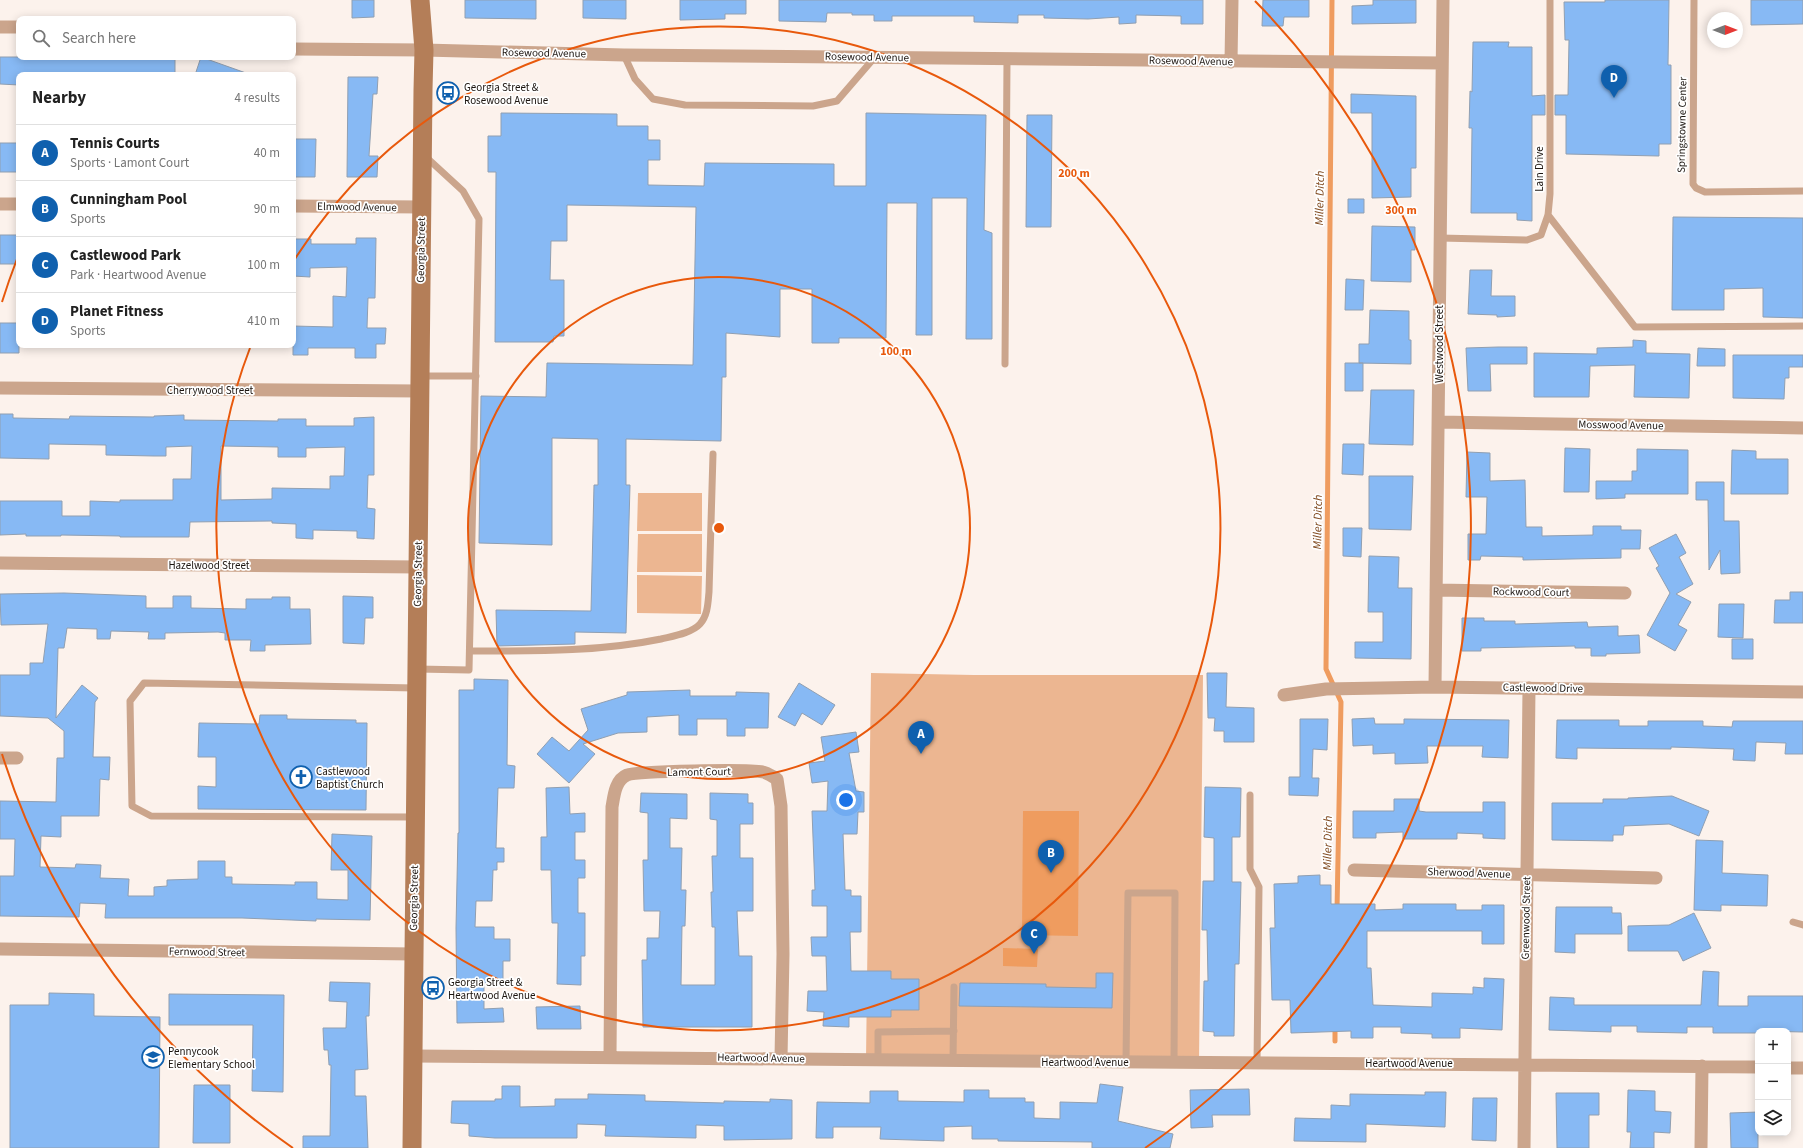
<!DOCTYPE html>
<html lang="en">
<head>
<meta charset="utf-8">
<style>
  :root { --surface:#fff; --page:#f2f2f2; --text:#222; --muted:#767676; --line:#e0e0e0; --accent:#0f60ae }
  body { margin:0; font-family:"Source Sans 3",sans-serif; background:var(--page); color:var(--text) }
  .controls { position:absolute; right:12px; bottom:12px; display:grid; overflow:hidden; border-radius:8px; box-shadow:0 2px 10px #0003 }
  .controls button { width:36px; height:36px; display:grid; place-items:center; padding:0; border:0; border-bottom:1px solid var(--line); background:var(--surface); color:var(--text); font:20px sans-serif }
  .compass { position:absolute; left:1707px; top:12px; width:36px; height:36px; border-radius:50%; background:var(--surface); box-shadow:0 2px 10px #0003; rotate:90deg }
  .you { position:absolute; left:846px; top:800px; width:14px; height:14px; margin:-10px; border:3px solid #fff; border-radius:50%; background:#1a73e8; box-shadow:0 0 0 6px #1a73e833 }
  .badge { display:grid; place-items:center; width:26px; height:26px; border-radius:50%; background:var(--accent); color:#fff; font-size:13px; font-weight:700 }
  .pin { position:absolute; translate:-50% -33px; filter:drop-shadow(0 1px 2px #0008) }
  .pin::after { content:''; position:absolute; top:21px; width:14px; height:12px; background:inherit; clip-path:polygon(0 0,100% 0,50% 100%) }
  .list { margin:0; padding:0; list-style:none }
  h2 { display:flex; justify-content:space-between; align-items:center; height:52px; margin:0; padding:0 16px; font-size:17px }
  h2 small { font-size:13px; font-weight:400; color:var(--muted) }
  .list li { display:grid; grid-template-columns:26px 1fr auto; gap:12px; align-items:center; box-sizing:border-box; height:56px; padding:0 16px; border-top:1px solid var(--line) }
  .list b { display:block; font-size:15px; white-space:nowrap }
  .list p { margin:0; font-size:13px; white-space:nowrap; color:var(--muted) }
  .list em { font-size:13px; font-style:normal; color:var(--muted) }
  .icon { flex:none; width:22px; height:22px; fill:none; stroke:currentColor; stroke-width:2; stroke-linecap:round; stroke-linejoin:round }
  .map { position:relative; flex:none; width:1803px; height:1148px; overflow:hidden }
  .search { position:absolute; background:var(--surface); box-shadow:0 2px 10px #0003; left:16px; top:16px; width:280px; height:44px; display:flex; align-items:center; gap:10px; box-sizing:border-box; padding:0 14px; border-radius:8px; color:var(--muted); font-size:15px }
  .panel { position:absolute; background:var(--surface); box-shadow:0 2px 10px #0003; left:16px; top:72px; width:280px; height:276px; border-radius:8px }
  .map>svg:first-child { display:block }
  .green { fill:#ecb691 }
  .water { fill:#ef9c5f }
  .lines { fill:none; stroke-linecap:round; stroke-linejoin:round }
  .stream { stroke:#ef9c5f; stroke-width:5 }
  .building { fill:#87b9f4; stroke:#909fb1; fill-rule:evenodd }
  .lane { stroke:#cba58c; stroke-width:7 }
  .street { stroke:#cba58c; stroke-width:13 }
  .secondary { stroke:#b47e58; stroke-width:19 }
  .ring { fill:none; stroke:#e8590c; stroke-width:2 }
  .labels { text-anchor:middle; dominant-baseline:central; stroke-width:3.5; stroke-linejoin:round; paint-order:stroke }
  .street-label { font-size:11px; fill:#1c1510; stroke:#fff }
  .poi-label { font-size:11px; fill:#1c1510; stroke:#fff; text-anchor:start }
  .water-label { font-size:12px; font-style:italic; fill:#7f481d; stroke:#fff }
  .centre { fill:#e8590c; stroke:#fff; stroke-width:2 }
  .ring-label { font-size:12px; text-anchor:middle; font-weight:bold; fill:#e8590c; stroke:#fff; stroke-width:3.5; stroke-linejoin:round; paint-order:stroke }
</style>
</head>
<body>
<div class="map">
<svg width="1803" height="1148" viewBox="0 0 1803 1148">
  <rect width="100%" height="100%" fill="#fcf2ec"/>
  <!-- green -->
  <path class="green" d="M638,493H702V531H637Z
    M638,534H702V572H637Z
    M637,575L702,576L701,614L637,613Z
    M871,673L974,675H1203L1199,1063L866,1060Z"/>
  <!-- water -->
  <path class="water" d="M1023,811H1079L1078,936L1022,935Z
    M1003,948L1038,949L1037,967L1003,966Z"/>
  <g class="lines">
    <!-- stream -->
    <path class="stream" d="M1332,0L1326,669L1341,702L1337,910
      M1335,1041V1026"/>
  </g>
  <!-- building -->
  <path class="building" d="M352,0H374V17L352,18Z
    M465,0H536V19L465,18Z
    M583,0H626V19L583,18Z
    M680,0H746V14H725V19L680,20Z
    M779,0H1203V24H1181V16L1136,15V23L1119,24V17L1088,19L1044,18V15H1018V23L974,22V16H892V21H874V15H852V13H827L826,22L779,21Z
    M1263,0H1309V17H1284L1283,26H1262Z
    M1373,0H1416V23L1352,24V6L1373,5Z
    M1605,0H1669L1668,65H1671V144H1659V156L1566,154V115H1555V95H1568L1569,40H1565L1564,2H1605Z
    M1751,0H1803V24L1751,25Z
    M1473,42H1509L1508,47H1532V96L1545,95V115H1532V221L1517,220V213H1471L1472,128H1469L1470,91L1472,92Z
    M0,57H175V75H19V85L0,84Z
    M201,57L246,73V75H195Z
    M348,77H378L377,94H373L369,156H378L377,177H347Z
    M1351,94L1416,96V168H1411V197L1372,198V113H1351Z
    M501,113L617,114V126H648V140H660V160H648V185L704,186L705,163L834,164V186H866V113L986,115L984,230L992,233V339H966L967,198H932V335H916L917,203H887L886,338H839V343H812V289H780V337L726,333V377H722L721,441L626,439V485H630L626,633L575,632V644L497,646L496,610L591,611L594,485H598V439L552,438V545L479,543L481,396L546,397L547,363L693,365L696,207L567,205V241H551L550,280H564V336H554L553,342H495L496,172H488V136H501Z
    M1027,115H1052L1051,227H1026Z
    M293,139H316L315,177H293Z
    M0,143H19V172H0Z
    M1348,199H1364V213H1348Z
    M1673,217L1803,218V318L1763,317V288L1724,289V310H1672Z
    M1372,226L1415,227V250H1411V282L1371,281Z
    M0,235H19V264H0Z
    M356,238H376L375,298H368L367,328H386L385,344H376V358H355V348H308V355H293V326L333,327V296L346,297L347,267L310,268V277L293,276V239H311V244H356Z
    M1470,270H1492L1491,296H1515V316L1497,317V315L1468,314Z
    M1346,279L1364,280L1363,310H1345Z
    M1370,310L1409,311V340H1411V364L1359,363V344H1369Z
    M0,323H19V353H0Z
    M1633,340L1646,341V353L1690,354L1689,398L1634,397L1635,365L1590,366L1589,397H1534V353L1597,354V348L1633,347Z
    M1498,347H1527V364H1490L1491,391H1468L1466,348Z
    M1698,348L1725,349V366H1697Z
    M1733,355H1803V367H1789V378H1785L1784,399L1733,398Z
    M1345,363H1363V391H1345Z
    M1371,390H1414L1413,445L1369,444Z
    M0,414H13V418L69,419L70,416L154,417V416L184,415V420L278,421V419H306V426H354V418L374,417V475H368L367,508L375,509L374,539L357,538V531L313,530V539L296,538V524L272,523V521L190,522L189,537H120V536L61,535V536H26V534L0,535V501H62V516H90V501L120,502V500H173V479H191L192,446L166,447V456H154L106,455V445L49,444V459L0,458ZM221,446L278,447V457H306V448L345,447L344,476H330V489L272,488V499L221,500Z
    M1343,444H1364L1363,475L1342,474Z
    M1565,448L1590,449L1589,492H1564Z
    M1637,449L1688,450V494H1625V498L1596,499V481H1632V471H1637Z
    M1732,450L1756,451V459H1788V494H1731Z
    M1467,452L1490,453V481L1525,480L1526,527H1542V536L1593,535V526H1621V530H1641L1640,549H1621V558L1523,560V557L1481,556L1480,560H1468V534H1486L1487,497H1466Z
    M1369,476H1413L1411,530L1369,529Z
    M1696,482H1724V521H1739L1740,573L1721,574L1720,550L1709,570L1708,500H1696Z
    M1343,528H1362L1361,557L1343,556Z
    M1676,534L1686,553L1679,557L1693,584L1676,594L1691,602L1678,625L1687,630L1675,651L1647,635L1670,593L1656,568L1659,566L1649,548Z
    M1369,556L1399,557L1398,588H1412L1411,659L1355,658V642H1383V612H1368Z
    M1790,592H1803V623H1774L1775,600H1790Z
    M64,593L146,596V608H173V596H191V608L246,609V599H272V597H290V609H310L311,644L265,645V651H250L251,640H225V633L218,632L165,633V639H148L149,632L111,631L110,639H97V629L67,628L64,648H58L56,718L82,685L98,698L95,702L93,757H110L109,780L100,779L99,816H61V837L41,836L40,867L75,868L76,864L101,865L100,878L129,879L128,896H154V887L167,886V880L198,879V861H225V877H232V884L295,885V882H317V899L348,900V870H331L332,834L372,836L370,920L316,919V921L242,918H105L106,904L80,903L79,917L0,916V876H14L15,839H0V801L56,802L57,758H64V731L48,718L0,716V675H30V663H43L48,624L1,625L0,594Z
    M343,596L373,597V618H365L364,644L343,643Z
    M1719,604H1744L1743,638L1718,637Z
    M1462,618H1484V621H1515V624L1587,622L1588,627L1618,626V636L1639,635L1640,653L1606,654V656H1591V648H1575V646L1481,648V651H1462Z
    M1732,639H1753V659H1732Z
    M1207,673H1227L1226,707L1254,708V742H1224V731H1214L1215,718H1208Z
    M474,679L508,680L507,765L515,766L514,788H498L496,848H504V862H497V870H493L492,901H476L475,927H494V939H510V961H503V983H484V1009L503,1008L504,1022L457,1023L456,928L458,833H459V690H474Z
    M799,683L835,705L822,725L802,713L795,726L778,717Z
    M690,690V696H736V692L769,693L768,728H745V736H727V719H697V735H679V715L647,717V732L618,733L583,744L595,754L569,783L537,754L552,737L569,751L588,730L581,709L627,695V692Z
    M260,715H287V719L356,720V723H367L366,810L198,809V786L216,787V757H198L199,723L259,724Z
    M1374,718L1375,724H1404V719L1509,720L1508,758L1482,757L1483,746H1427L1428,763L1395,764V753L1373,754V745L1353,746L1352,719Z
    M1300,719H1328L1327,750L1313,749L1312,778H1319L1318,796L1289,795V777H1300Z
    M1557,720H1619V726H1648V721H1703V726L1732,727L1733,721H1803V754H1785L1786,743L1756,742L1755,761L1733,760L1734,749L1671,747V749L1577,748V759L1556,758Z
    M856,732L859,752L849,753L856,791L864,792V812H858L857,834H843L845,890H851V896H861V932H850L851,971H891V979H919V1010H891V1017H849V1027L823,1026L824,1012L807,1011L808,991H827L826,956H812L811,937H827V906H812V890H815L812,811H827L828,781L812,783L809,763L825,761L821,737Z
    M569,787L570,814L585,813V832H575V860H585V878H578V913H585V956H581V985L557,984L558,923H552L551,870H541V837H547L546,788Z
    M1205,787L1241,788L1240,837H1232V882H1241L1239,964H1235L1234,1036H1214V1032L1203,1031L1204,981H1208L1207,930H1202L1203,881H1214V838L1204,837Z
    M641,793L687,794V819L670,818V848H682L681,890H686L685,926H682L681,985H715V927H712L711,892H713L712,856H717V820L710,819V793L748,794V803H753V824H740V858H753V911H737L739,956H752V1027H643L642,960H647V938H659L660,911H644L643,860H648V813L640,812Z
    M1672,796L1709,811L1699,836L1669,824L1624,826L1623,835H1613V841L1552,840V803H1603V799H1628V798Z
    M1394,799H1419V811L1426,812H1483V802H1505V839L1483,838V834L1457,833V839H1403V832L1376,833V838H1353V811H1394Z
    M1696,840L1723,841L1722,873L1768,875L1767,906L1721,905V911L1694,910Z
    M1320,875V885H1331V904H1375V910L1403,909V904H1456V910H1482V905H1504V944H1482V931H1367V968H1371L1373,1005L1432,1007V993L1473,994V987L1484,988V978L1504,979L1502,1030L1460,1028V1038H1432V1034L1401,1033V1027H1373V1038H1351V1031L1291,1033L1290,1000H1272L1270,928H1275L1274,884L1298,883V876Z
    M1556,907H1612V913H1621L1622,934H1575V953L1555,952Z
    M1694,913L1711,948L1683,961L1678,951H1628V926L1669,925Z
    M1703,971L1719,972L1718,1006H1748V996H1803V1032L1758,1031V1033H1713V1027H1687V1033L1637,1032V1026H1611V1032L1549,1030L1550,997L1574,998V1005H1701Z
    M1096,973H1113L1112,1008L959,1006L960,983L1046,984V987L1096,988Z
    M330,982L370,983L369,1016H366L368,1069L355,1070V1096H366L368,1148H303V1136H330L331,1065H329L328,1050H324L323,1028H346L347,1002L329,1001Z
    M49,993L94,994V1016L160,1017L159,1148H10V1005H49Z
    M169,994L284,995L283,1092L252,1091L253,1025H169Z
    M580,1006L581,1029H537L536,1007Z
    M1100,1084L1123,1087L1118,1121L1173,1134L1170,1148H1092V1142L998,1141V1139H972V1126L944,1127V1141L880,1139L881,1127H833V1138H816L817,1102L870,1103V1091H898V1101L964,1102V1090H989V1098H1025V1102H1034V1118L1060,1119V1102L1097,1103Z
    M194,1085H230V1143H193Z
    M502,1086H520V1107L555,1106V1099H588V1094L645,1095V1101L724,1103V1101L770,1102V1099L792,1100V1139L724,1140V1126L696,1125V1138L605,1136L606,1125L577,1124V1138H495L469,1136V1124L451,1123L452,1101H495V1099H502Z
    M1249,1089L1250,1115H1212L1213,1127L1191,1128L1190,1090Z
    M1628,1090L1655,1091V1111L1671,1112L1670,1133L1654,1132V1148H1630L1631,1132H1627Z
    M1425,1092H1446L1445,1127L1366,1124V1142L1294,1141L1295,1118L1331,1119V1105L1350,1106V1094L1425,1095Z
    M1556,1093H1599V1115H1589V1148H1557Z
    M1473,1098H1497L1496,1141L1472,1140Z
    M1758,1112V1148H1731L1730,1113Z"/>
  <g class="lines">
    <!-- lane -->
    <path class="lane" d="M1694,0L1693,184L1696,188L1705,192L1803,191
      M624,55L635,79L653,99L685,105L813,106L837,101L875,57
      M1548,215L1635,327L1803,326
      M1440,238L1527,240L1541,235L1548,215L1550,194V0
      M1005,364L1007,59
      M420,376H476
      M470,651C534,651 598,652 661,639C673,636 692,633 700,624C708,615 708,602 709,592L713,454
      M417,669L469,670L479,219L463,191L426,157
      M1250,795V869L1259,887L1257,1063
      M415,817L151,816L132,806L130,701L144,683L416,688
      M1793,922L1803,925
      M878,1060V1032L954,1031
      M953,1061L954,987
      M1126,1062L1128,893H1175L1174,1063"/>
    <!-- street -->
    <path class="street" d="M0,27H19
      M293,49L424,50L624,55L1442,63
      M1231,62L1232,0
      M0,204H19
      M293,206L422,207
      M0,388L420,391
      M1439,422L1803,428
      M0,563L418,567
      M1436,590L1625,593
      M1435,687L1443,0
      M1284,695L1326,689L1435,687L1803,692
      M0,758H17
      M1354,870L1656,878
      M0,949L414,954
      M412,1056L1758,1067
      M610,1057L612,807C614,796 615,780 627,775C638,771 750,769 763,772C768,773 773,777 777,779L781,806L783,954L781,1058
      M1788,1068H1803
      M1524,1148L1529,688
      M1701,1148L1702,1066"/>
    <!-- secondary -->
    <path class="secondary" d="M412,1148L423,90L424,50L420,0"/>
  </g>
  <!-- distance rings -->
  <g class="ring">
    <circle cx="719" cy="528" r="251"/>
    <path d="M293 262A502 502 0 1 1 250 348"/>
    <path d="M293 1148A752 752 0 0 1 2 754M2 302A752 752 0 0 1 17 259M1255 1A752 752 0 0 1 1145 1148"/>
  </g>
  <!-- icons -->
  <defs>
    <g id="bus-ring" transform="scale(1.15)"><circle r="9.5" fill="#fff" stroke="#0f60ae" stroke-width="1.5"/><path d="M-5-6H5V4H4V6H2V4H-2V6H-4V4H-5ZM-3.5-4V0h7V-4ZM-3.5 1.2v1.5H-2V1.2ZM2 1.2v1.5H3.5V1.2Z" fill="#0f60ae"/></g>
    <g id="church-ring" transform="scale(1.15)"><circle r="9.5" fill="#fff" stroke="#0f60ae" stroke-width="1.5"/><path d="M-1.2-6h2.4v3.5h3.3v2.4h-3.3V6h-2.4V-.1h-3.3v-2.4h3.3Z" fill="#0f60ae"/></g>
    <g id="school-ring" transform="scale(1.15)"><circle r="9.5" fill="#fff" stroke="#0f60ae" stroke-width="1.5"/><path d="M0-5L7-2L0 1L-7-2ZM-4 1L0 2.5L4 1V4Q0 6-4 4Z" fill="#0f60ae"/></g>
  </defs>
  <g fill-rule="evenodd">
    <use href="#bus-ring" x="448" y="93"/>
    <use href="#church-ring" x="301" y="777"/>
    <use href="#bus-ring" x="433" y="988"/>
    <use href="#school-ring" x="153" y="1057"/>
  </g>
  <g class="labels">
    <!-- street labels -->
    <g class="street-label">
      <text transform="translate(544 53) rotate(1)">Rosewood Avenue</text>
      <text transform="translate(867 57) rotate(1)">Rosewood Avenue</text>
      <text transform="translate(1191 61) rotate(1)">Rosewood Avenue</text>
      <text transform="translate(1682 125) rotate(-89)">Springstowne Center</text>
      <text transform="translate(1539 169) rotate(-90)">Lain Drive</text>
      <text transform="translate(357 207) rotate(1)">Elmwood Avenue</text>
      <text transform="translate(421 250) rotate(-89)">Georgia Street</text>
      <text transform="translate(1439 344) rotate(-90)">Westwood Street</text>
      <text x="210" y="390">Cherrywood Street</text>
      <text transform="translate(1621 425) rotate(1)">Mosswood Avenue</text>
      <text x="209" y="565">Hazelwood Street</text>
      <text transform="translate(418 574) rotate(-89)">Georgia Street</text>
      <text transform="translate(1531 592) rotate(1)">Rockwood Court</text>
      <text transform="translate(1543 688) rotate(1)">Castlewood Drive</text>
      <text transform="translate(699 772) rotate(-1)">Lamont Court</text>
      <text transform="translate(1469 873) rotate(2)">Sherwood Avenue</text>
      <text transform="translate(414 898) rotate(-89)">Georgia Street</text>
      <text transform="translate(1526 918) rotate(-89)">Greenwood Street</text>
      <text transform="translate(207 952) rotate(1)">Fernwood Street</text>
      <text transform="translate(761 1058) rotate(1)">Heartwood Avenue</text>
      <text x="1085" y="1062">Heartwood Avenue</text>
      <text x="1409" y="1063">Heartwood Avenue</text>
    </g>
    <!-- poi labels -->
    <g class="poi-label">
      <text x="464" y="87">Georgia Street &amp;<tspan x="464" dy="13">Rosewood Avenue</tspan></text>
      <text x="316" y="771">Castlewood<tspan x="316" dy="13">Baptist Church</tspan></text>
      <text x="448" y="982">Georgia Street &amp;<tspan x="448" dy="13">Heartwood Avenue</tspan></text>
      <text x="168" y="1051">Pennycook<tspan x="168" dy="13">Elementary School</tspan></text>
    </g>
    <!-- water labels -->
    <g class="water-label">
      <text transform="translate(1320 198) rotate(-89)">Miller Ditch</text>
      <text transform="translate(1318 522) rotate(-89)">Miller Ditch</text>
      <text transform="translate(1328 843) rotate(-89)">Miller Ditch</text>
    </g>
  </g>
  <circle cx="719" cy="528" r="6" class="centre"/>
  <g class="ring-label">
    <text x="1074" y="177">200 m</text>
    <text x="1401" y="214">300 m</text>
    <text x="896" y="355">100 m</text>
  </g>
</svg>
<div class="controls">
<button>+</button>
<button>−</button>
<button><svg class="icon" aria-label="layers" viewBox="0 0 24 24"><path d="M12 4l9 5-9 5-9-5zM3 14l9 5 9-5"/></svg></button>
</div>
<svg class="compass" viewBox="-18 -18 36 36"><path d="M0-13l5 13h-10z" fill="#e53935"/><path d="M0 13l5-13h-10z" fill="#767676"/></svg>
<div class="you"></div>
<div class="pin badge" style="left:921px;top:754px">A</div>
<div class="pin badge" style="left:1051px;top:873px">B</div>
<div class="pin badge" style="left:1034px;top:954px">C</div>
<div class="pin badge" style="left:1614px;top:98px">D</div>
<div class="search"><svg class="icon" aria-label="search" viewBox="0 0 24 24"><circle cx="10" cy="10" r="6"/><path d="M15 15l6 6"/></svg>Search here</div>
<section class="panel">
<h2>Nearby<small>4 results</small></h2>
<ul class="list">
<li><span class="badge">A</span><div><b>Tennis Courts</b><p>Sports · Lamont Court</p></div><em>40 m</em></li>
<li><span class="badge">B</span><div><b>Cunningham Pool</b><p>Sports</p></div><em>90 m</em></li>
<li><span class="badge">C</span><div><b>Castlewood Park</b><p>Park · Heartwood Avenue</p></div><em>100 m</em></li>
<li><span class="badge">D</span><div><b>Planet Fitness</b><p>Sports</p></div><em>410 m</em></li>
</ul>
</section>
</div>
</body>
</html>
